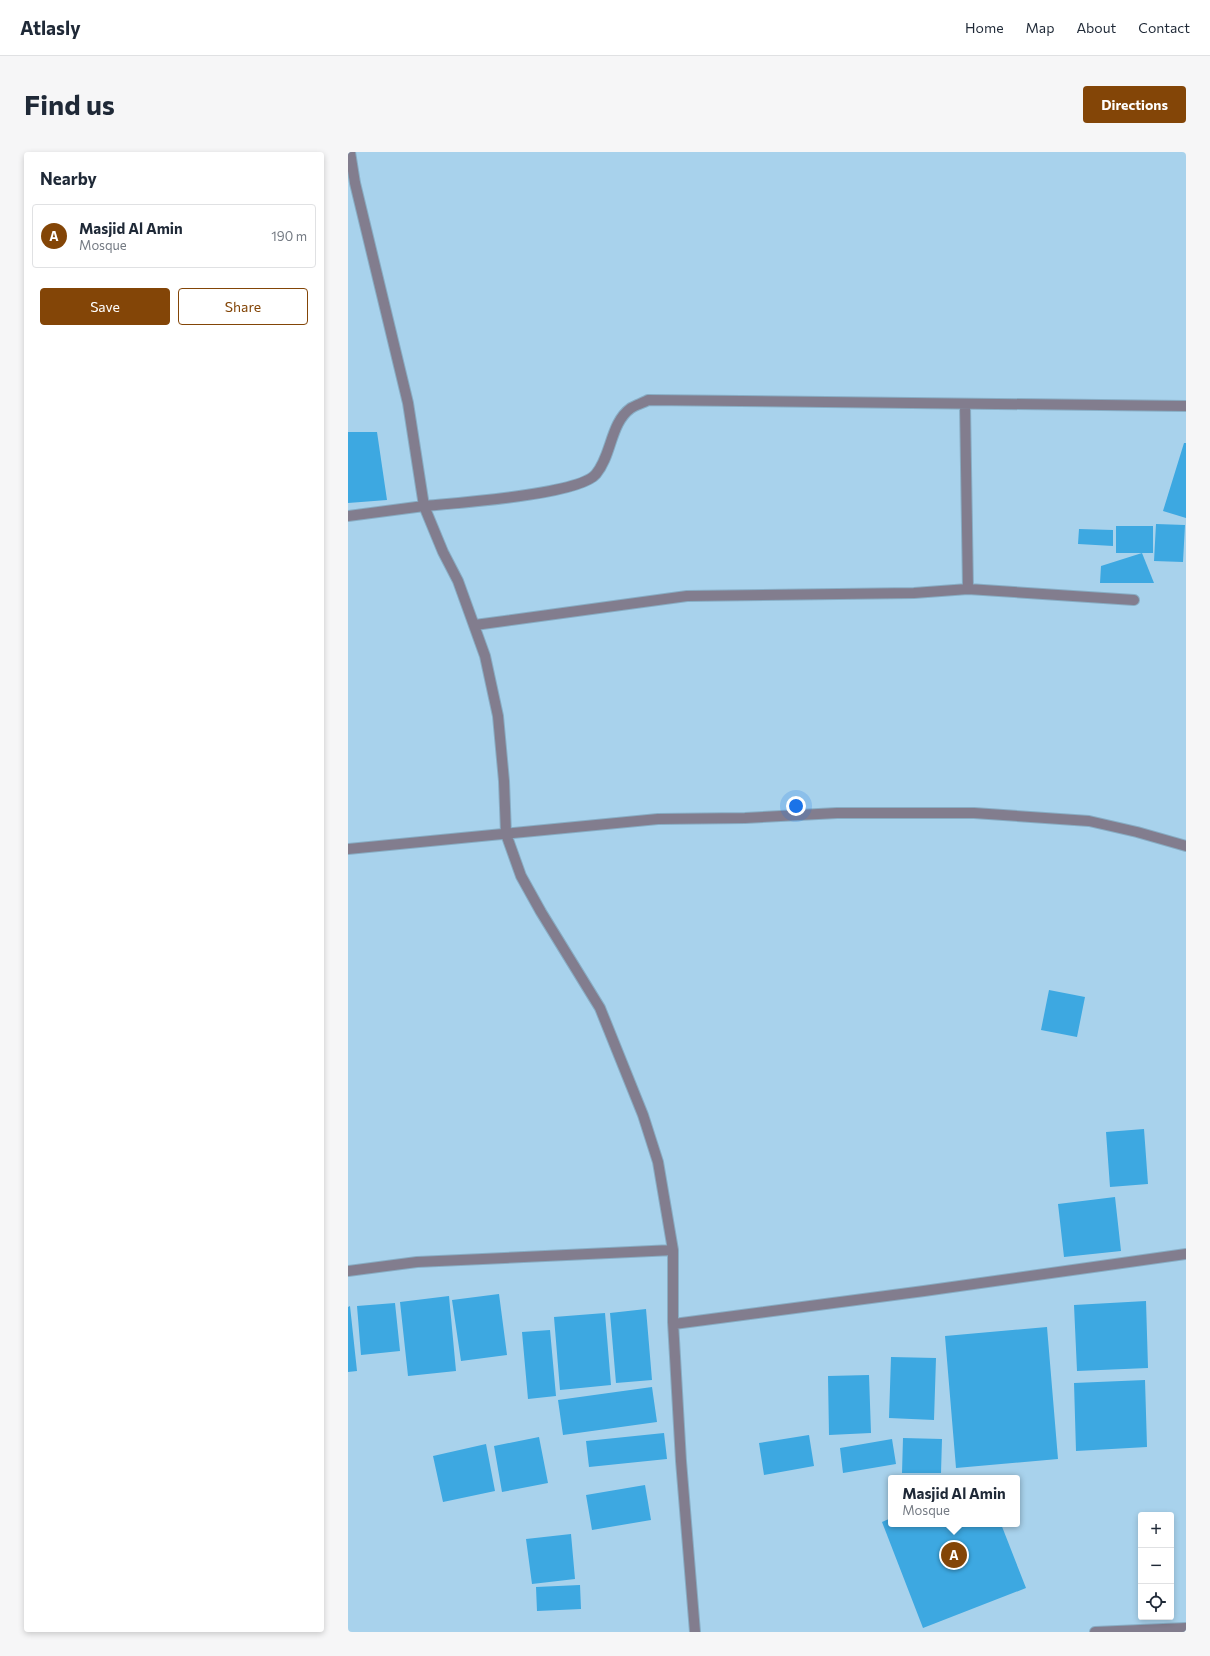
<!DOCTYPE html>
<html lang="en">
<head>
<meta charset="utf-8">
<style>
  :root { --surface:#fff; --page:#f6f6f7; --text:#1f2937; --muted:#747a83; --line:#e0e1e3; --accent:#834507 }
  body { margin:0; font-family:Commissioner,sans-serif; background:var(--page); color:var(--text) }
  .controls { position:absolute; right:12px; bottom:12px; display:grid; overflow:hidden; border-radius:4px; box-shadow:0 2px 6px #0003 }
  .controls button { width:36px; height:36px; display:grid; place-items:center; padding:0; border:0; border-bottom:1px solid var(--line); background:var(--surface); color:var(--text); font:20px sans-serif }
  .you { position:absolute; left:448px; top:654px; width:14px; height:14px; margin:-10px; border:3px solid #fff; border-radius:50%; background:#1a73e8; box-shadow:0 0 0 6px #1a73e833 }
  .badge { display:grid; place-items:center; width:26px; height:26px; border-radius:50%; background:var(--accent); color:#fff; font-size:13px; font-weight:700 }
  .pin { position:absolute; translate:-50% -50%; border:2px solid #fff; box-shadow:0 1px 4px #0006 }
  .popup { position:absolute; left:540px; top:1323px; width:132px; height:52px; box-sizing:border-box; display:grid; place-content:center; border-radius:4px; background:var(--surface); filter:drop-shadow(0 1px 3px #0005); font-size:13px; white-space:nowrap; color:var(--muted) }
  .popup b { font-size:15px; color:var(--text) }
  .popup::after { content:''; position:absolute; left:50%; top:100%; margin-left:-8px; border:8px solid transparent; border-top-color:var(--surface) }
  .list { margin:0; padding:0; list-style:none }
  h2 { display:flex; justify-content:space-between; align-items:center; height:52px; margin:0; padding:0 16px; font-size:17px }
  h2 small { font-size:13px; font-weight:400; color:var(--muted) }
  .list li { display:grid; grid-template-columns:26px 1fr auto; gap:12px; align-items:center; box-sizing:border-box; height:64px; margin:0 8px 8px; padding:0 8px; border:1px solid var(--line); border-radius:4px }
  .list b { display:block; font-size:15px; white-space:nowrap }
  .list p { margin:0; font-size:13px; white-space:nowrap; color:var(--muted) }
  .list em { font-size:13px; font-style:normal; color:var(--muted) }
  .actions { display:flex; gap:8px; padding:12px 16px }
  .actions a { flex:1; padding:9px 0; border:1px solid var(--accent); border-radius:4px; text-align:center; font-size:14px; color:var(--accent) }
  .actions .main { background:var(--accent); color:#fff }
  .icon { flex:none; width:22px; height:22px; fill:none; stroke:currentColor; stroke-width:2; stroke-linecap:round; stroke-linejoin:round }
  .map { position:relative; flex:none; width:838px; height:1480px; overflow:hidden; border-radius:4px }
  header { display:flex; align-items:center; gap:24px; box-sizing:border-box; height:56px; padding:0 20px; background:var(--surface); border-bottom:1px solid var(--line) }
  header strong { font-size:19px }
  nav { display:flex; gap:22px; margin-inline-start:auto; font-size:14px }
  .intro { display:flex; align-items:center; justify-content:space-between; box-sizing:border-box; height:96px; padding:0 24px }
  h1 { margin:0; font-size:28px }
  .button { padding:10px 18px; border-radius:4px; background:var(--accent); color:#fff; font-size:14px; font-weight:700 }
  main { display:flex; gap:24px; padding:0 24px }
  aside { flex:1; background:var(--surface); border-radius:4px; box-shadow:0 2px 6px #0003 }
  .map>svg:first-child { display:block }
  .building { fill:#3da8e1 }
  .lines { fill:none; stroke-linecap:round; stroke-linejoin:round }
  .street-casing { stroke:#88adc4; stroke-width:12 }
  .street { stroke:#827d8e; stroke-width:10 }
</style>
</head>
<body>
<header>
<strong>Atlasly</strong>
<nav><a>Home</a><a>Map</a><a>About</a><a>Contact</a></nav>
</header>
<div class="intro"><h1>Find us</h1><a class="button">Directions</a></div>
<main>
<aside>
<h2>Nearby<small></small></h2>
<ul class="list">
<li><span class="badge">A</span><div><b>Masjid Al Amin</b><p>Mosque</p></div><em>190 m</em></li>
</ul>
<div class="actions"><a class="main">Save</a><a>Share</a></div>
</aside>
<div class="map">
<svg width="838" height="1480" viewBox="0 0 838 1480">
  <rect width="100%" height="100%" fill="#a8d2ec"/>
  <!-- building -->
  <path class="building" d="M0,280H29L39,348L0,351Z
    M836,291H838V366L815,359Z
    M808,372L837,373L835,410L806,409Z
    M768,374H805V401H768Z
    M731,377L765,378V394L730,392Z
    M794,401L806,431H752L753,414Z
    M701,838L737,845L729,885L693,878Z
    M796,977L800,1032L762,1035L758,980Z
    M767,1045L773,1099L716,1105L710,1052Z
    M151,1142L159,1203L113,1209L104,1148Z
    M101,1144L108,1219L60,1224L52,1150Z
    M798,1149L800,1216L729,1219L726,1153Z
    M47,1151L52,1199L13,1203L9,1154Z
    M2,1154L9,1219L0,1220V1155Z
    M298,1157L304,1228L268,1231L262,1161Z
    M257,1161L263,1233L212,1238L206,1165Z
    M699,1175L710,1307L608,1316L597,1184Z
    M202,1178L208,1244L180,1247L174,1180Z
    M543,1205L588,1206L586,1268L541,1266Z
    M521,1223L523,1281L481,1283L480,1224Z
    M797,1228L799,1295L728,1299L726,1231Z
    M304,1235L309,1270L215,1283L210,1248Z
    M316,1281L319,1307L241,1315L238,1289Z
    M461,1283L466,1314L416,1323L411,1291Z
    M191,1285L200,1331L154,1340L146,1294Z
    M555,1286L594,1287L593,1321H554Z
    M544,1287L548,1312L495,1321L492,1296Z
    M138,1292L147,1339L95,1350L85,1304Z
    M297,1333L303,1368L244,1378L238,1343Z
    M543,1366V1372H653L678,1436L575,1476L534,1370Z
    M223,1382L227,1427L184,1432L178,1387Z
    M232,1433L233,1457L189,1459L188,1435Z"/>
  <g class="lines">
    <!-- street casing -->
    <g class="street-casing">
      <path id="street" d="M2,0L7,31L60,251L76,354C107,351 231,343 248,322C264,303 262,271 283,256C288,253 295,251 300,248L838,254
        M617,253L620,437
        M0,364L76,354L95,400L110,429L137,504L150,564L156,629L158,682L173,724L193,760L252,856L295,963L310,1010L325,1098V1170L333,1309L347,1480
        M127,473L339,444L566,441L620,437L786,448
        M0,697L310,667L397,666L489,661H626L741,669L789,680L838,694
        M0,1119L69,1110L325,1098
        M326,1172L576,1139L838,1102
        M747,1480L838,1476"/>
    </g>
    <!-- street -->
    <use href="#street" class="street"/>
  </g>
</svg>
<div class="controls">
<button>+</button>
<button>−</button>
<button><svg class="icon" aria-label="locate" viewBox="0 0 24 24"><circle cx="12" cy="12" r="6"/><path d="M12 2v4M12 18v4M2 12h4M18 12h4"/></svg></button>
</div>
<div class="you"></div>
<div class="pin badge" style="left:606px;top:1403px">A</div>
<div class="popup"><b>Masjid Al Amin</b>Mosque</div>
</div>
</main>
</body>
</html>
